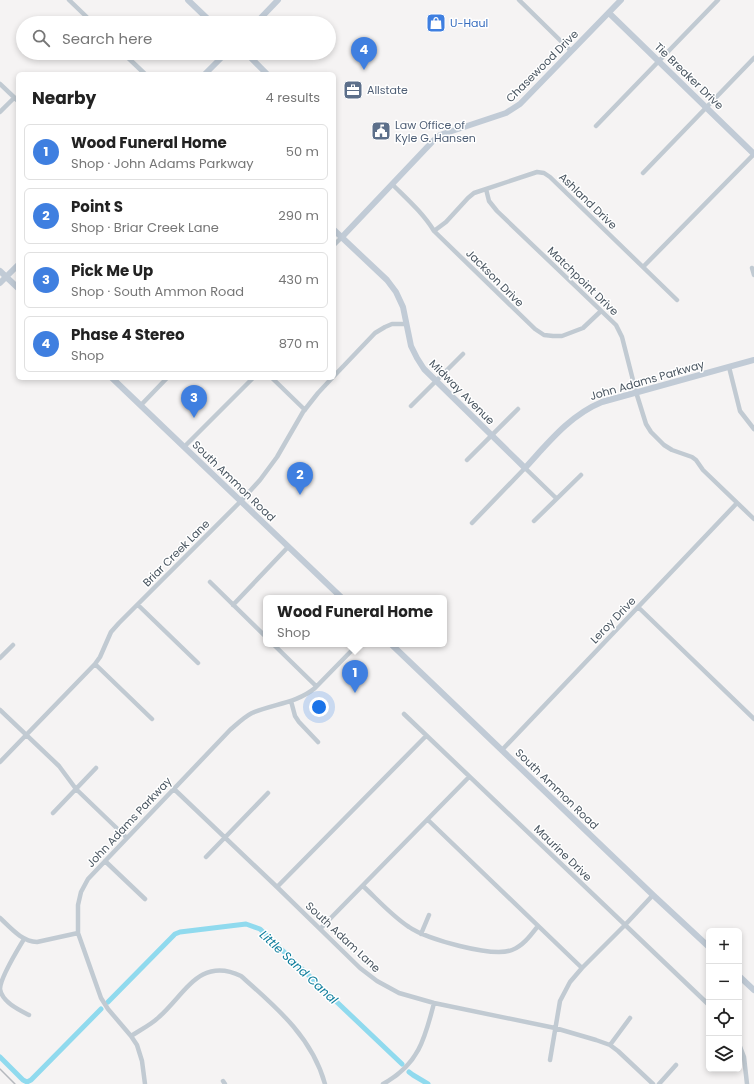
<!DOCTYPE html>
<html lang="en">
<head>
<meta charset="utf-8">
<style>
  :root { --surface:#fff; --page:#f6f6f6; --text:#222; --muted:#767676; --line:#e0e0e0; --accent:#1a73e8 }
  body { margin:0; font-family:Poppins,sans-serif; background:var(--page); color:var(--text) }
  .controls { position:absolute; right:12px; bottom:12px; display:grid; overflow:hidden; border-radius:6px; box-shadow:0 2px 6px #0003 }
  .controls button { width:36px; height:36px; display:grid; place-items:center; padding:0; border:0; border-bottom:1px solid var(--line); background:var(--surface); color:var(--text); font:20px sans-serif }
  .you { position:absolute; left:319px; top:707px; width:14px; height:14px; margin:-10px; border:3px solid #fff; border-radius:50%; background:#1a73e8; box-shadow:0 0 0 6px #1a73e833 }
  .badge { display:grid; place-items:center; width:26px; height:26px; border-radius:50%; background:var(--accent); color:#fff; font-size:13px; font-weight:700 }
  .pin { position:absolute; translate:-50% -33px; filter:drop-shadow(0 1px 2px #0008) }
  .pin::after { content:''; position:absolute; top:21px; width:14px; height:12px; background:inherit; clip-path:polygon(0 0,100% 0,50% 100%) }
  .popup { position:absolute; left:263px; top:595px; width:184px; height:52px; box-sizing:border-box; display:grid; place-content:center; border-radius:6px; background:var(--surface); filter:drop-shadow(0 1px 3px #0005); font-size:13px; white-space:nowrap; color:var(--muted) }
  .popup b { font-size:15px; color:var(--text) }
  .popup::after { content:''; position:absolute; left:50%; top:100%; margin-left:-8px; border:8px solid transparent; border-top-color:var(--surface) }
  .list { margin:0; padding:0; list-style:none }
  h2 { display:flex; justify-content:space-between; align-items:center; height:52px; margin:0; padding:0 16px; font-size:17px }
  h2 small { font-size:13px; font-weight:400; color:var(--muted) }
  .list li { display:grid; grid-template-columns:26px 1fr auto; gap:12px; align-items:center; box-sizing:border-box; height:56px; margin:0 8px 8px; padding:0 8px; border:1px solid var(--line); border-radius:6px }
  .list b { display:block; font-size:15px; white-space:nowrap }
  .list p { margin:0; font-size:13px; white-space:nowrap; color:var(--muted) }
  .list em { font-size:13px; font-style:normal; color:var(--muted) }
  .icon { flex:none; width:22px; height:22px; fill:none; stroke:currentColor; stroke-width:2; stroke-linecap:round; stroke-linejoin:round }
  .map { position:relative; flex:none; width:754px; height:1084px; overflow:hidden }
  .search { position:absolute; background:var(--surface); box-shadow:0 2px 6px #0003; left:16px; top:16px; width:320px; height:44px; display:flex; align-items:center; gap:10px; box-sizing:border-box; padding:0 14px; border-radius:22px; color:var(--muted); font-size:15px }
  .panel { position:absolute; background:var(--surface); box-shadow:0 2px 6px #0003; left:16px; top:72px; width:320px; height:308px; border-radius:6px }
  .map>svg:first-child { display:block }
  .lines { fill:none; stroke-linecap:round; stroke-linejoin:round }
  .canal { stroke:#90daee; stroke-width:5 }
  .street { stroke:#c1cad2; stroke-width:4.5 }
  .secondary { stroke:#c1cbd6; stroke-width:6 }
  .rail { stroke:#b5b8bd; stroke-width:1.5 }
  .labels { text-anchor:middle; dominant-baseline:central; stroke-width:3; stroke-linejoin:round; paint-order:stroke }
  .shop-label { font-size:11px; fill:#366cbe; stroke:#fff; text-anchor:start }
  .street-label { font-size:11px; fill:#4a5661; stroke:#fff }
  .service-label { font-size:11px; fill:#4e5e75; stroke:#fff; text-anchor:start }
  .water-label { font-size:12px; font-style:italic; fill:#0c7c9b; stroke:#fff }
</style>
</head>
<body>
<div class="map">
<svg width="754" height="1084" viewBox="0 0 754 1084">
  <rect width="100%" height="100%" fill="#f5f3f3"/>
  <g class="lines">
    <!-- canal -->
    <path class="canal" d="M108,1002L175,934L180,932L246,924L260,929L402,1064
      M0,1057L23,1080L27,1082L31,1080L101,1009
      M409,1072L413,1075L428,1084"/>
    <!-- street -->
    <path class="street" d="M69,0L93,23
      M519,0L571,51
      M123,53L145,74
      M0,84L18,101
      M0,112L14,98
      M596,126L718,0
      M643,173L754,58
      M392,184C407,199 423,213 434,231L535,329L544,335L553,336H562L583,328L601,311
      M486,189L489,201L497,211L616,325L622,337L636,392L646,424L651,432L664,445L672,450L692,457L696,460L703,470L754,519
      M434,231L446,222L468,198L474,193L537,172L544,173L550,177L677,300
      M334,245L342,237
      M643,267L754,154
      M752,268L754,275
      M729,367L740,411L754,429
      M334,376L375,333L385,327L392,324H406
      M272,378L305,410
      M141,405L167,378
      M411,406L463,354
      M185,446L253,378
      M467,460L518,409
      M534,521L581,475
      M472,523L525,468L556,498
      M210,582L266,637
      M138,605L198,663
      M233,605L288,547
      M638,607L754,719
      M273,644L316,686
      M0,658L13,645
      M95,664L152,719
      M291,701L295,716L299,722L318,742
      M0,710L59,766L76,789L127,838
      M404,714L709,1005
      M502,750L737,503
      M0,762L95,664L100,657L111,632L119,623L241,501L260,480L277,457L303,412L318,393L332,378
      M174,789L277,887L360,968L377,981L399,993L434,1003L555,1028L596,1040L610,1045L618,1051L653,1084
      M53,813L96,768
      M428,820L582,968
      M206,857L268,793
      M105,861L145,899
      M363,886C378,900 392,916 409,927C426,939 493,958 512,950C523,946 531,935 538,926
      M277,887L426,736
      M0,918C11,928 21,941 37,942L78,933
      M320,929L469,777
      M421,934L429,915
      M24,939C18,949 0,978 0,989C2,1002 19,1010 29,1015
      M131,1036C140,1030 151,1025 159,1017C185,994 200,956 241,976C276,1007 312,1037 325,1084
      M739,1044L744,1057L747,1084
      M610,1045L630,1018
      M550,1060L560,1001L570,982L582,968L625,925L653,895
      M223,1081L225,1084
      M145,1084L142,1061L137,1045L131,1036L108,1009L101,998L78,933V905L81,892L88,879L230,730C237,724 244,717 252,713C273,704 297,703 315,688L358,644
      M383,1084C418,1065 425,1039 434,1003
      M659,1084L676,1065"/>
    <!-- secondary -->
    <path class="secondary" d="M188,0L212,23
      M609,13L754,154
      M256,23L278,0
      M246,53L267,74
      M205,74L226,53
      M334,230L387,280L396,292L403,307L411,346L417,358L424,369L525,468C548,443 570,415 602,402L754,360
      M342,237L433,141L440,135L506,113L520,104L621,0
      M0,271L18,288
      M0,283L18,265
      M112,378L342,598
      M391,644L653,895L709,947
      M739,976L754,990"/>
    <!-- rail -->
    <path class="rail" d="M0,1069L15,1084"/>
  </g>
  <!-- icons -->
  <defs>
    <g id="shop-square" transform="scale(1)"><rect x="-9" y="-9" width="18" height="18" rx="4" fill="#3f7fe0" stroke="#fff"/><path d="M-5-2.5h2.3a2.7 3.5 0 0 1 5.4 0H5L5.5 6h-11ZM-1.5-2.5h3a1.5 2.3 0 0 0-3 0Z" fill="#fff"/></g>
    <g id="office-square" transform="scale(1)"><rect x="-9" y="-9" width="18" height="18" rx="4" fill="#5c6f8a" stroke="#fff"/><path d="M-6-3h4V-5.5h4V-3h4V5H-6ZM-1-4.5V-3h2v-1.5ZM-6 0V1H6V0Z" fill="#fff"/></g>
    <g id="civic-square" transform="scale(1)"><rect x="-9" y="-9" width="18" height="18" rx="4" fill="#5c6f8a" stroke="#fff"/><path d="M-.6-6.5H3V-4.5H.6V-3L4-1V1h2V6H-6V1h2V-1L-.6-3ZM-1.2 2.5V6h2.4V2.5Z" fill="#fff"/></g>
  </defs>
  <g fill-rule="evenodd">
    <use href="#shop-square" x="436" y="23"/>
    <use href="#office-square" x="353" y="90"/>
    <use href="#civic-square" x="381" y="131"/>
  </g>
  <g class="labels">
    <!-- shop labels -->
    <g class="shop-label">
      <text x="450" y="23">U-Haul</text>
    </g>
    <!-- street labels -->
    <g class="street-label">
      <text transform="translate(542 66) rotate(-45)">Chasewood Drive</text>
      <text transform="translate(689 76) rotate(44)">Tie Breaker Drive</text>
      <text transform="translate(588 201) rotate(44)">Ashland Drive</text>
      <text transform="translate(495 278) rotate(45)">Jackson Drive</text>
      <text transform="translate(583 281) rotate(44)">Matchpoint Drive</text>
      <text transform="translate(647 380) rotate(-16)">John Adams Parkway</text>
      <text transform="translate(462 392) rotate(45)">Midway Avenue</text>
      <text transform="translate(234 481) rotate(44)">South Ammon Road</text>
      <text transform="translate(176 553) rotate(-45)">Briar Creek Lane</text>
      <text transform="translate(613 620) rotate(-46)">Leroy Drive</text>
      <text transform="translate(557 789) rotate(44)">South Ammon Road</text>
      <text transform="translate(129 822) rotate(-47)">John Adams Parkway</text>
      <text transform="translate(563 853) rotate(44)">Maurine Drive</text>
      <text transform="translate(343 937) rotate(43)">South Adam Lane</text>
    </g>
    <!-- service labels -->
    <g class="service-label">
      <text x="367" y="90">Allstate</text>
      <text x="395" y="125">Law Office of<tspan x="395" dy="13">Kyle G. Hansen</tspan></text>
    </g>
    <!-- water labels -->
    <g class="water-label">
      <text transform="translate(299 967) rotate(43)">Little Sand Canal</text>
    </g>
  </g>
</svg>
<div class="controls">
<button>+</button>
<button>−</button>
<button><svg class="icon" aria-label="locate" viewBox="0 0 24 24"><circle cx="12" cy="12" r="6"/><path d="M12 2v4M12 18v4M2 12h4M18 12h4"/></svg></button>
<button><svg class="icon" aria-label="layers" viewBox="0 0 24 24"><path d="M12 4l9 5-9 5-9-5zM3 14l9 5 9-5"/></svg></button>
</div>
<div class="you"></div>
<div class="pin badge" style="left:355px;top:693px;background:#3f7fe0">1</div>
<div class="popup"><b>Wood Funeral Home</b>Shop</div>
<div class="pin badge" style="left:300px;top:495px;background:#3f7fe0">2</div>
<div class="pin badge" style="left:194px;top:418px;background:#3f7fe0">3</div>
<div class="pin badge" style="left:364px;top:70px;background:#3f7fe0">4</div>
<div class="search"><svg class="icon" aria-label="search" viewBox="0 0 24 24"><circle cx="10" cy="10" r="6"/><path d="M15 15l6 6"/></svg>Search here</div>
<section class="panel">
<h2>Nearby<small>4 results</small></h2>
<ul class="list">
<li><span class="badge" style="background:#3f7fe0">1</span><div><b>Wood Funeral Home</b><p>Shop · John Adams Parkway</p></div><em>50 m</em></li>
<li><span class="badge" style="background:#3f7fe0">2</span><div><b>Point S</b><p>Shop · Briar Creek Lane</p></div><em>290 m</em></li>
<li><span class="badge" style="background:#3f7fe0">3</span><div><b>Pick Me Up</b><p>Shop · South Ammon Road</p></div><em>430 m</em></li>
<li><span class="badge" style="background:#3f7fe0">4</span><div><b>Phase 4 Stereo</b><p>Shop</p></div><em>870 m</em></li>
</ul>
</section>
</div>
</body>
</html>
